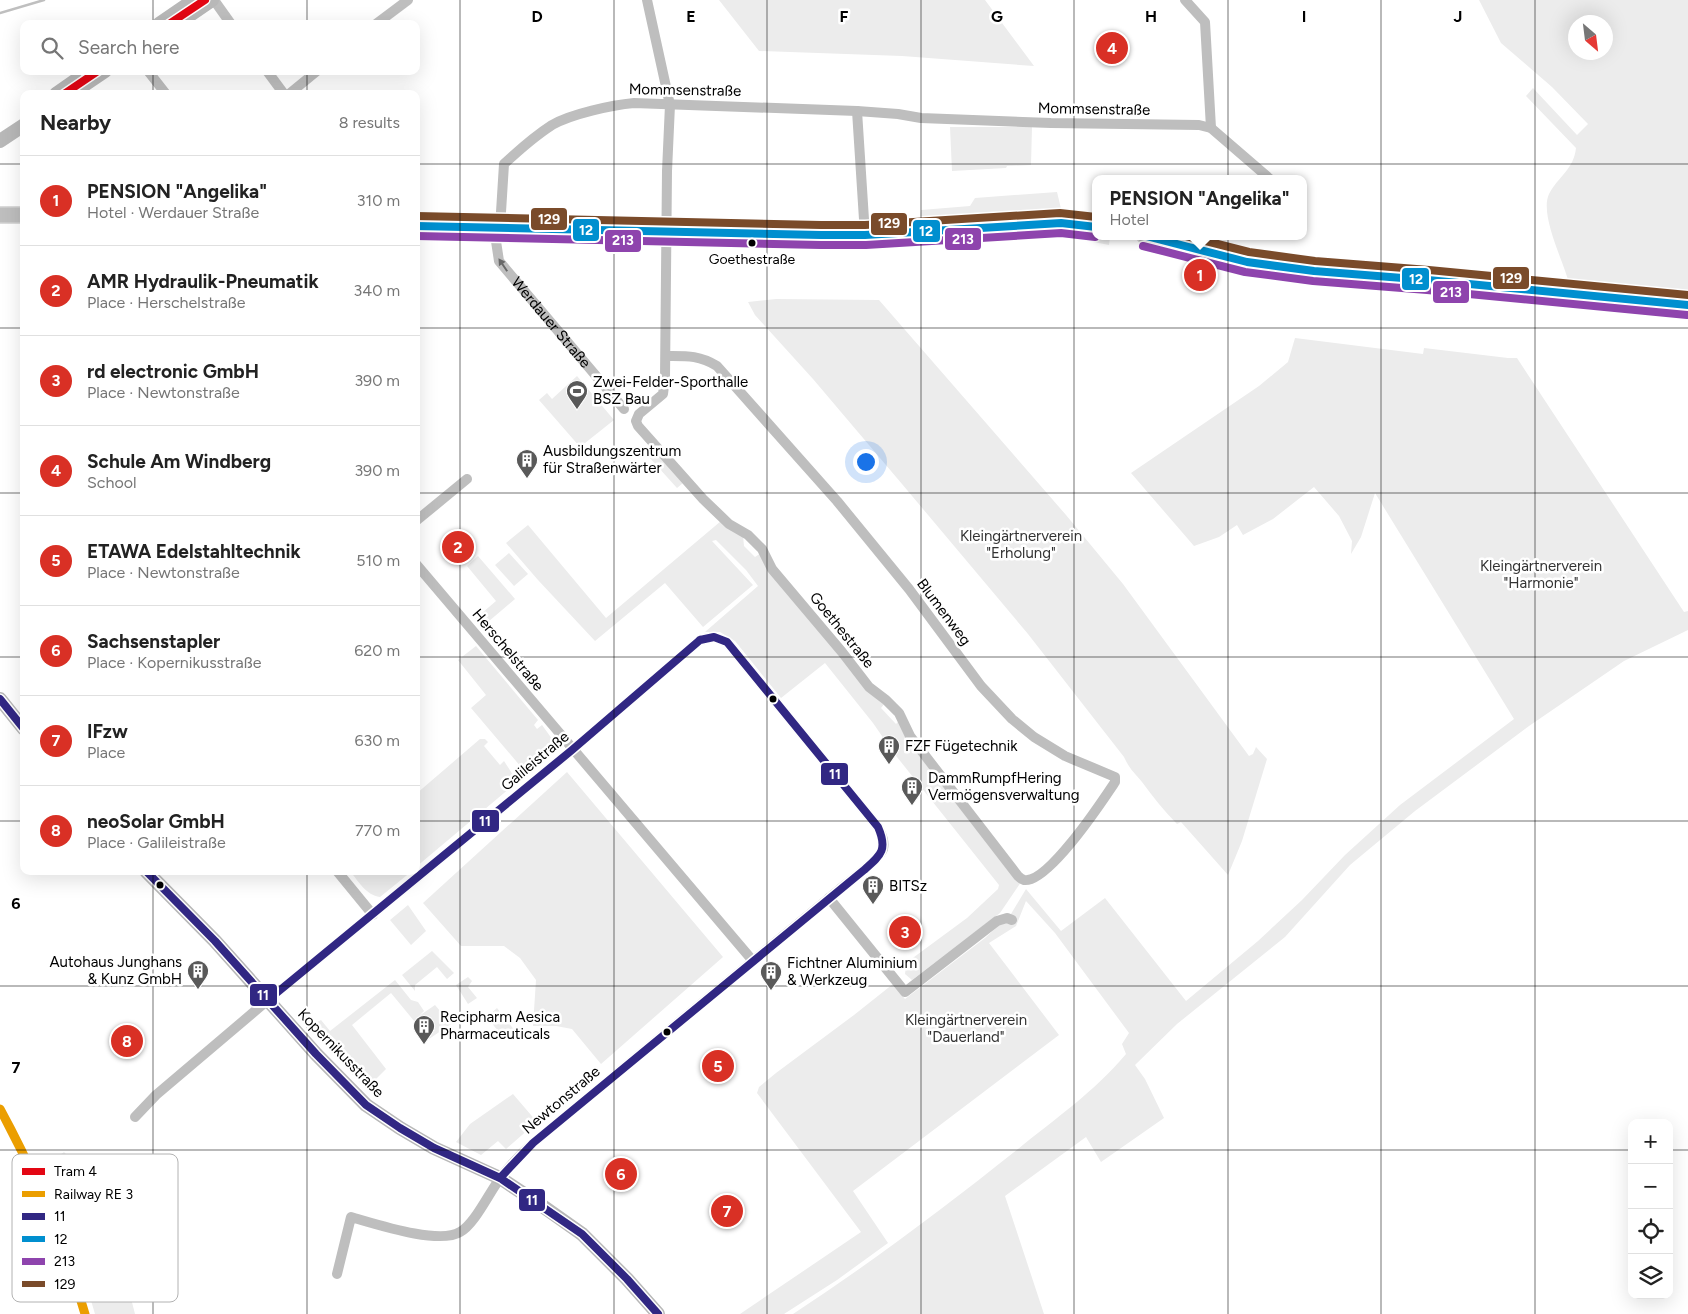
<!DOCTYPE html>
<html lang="en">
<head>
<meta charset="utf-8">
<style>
  :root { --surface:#fff; --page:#f6f6f6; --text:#222; --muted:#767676; --line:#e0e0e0; --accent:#d93025 }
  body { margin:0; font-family:Figtree,sans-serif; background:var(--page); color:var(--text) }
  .controls { position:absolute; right:15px; bottom:15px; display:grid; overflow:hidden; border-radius:10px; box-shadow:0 5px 20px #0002 }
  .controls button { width:45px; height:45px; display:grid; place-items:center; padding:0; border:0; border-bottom:1px solid var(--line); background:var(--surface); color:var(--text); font:25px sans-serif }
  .compass { position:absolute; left:1568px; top:15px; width:45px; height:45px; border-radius:50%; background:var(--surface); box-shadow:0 5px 20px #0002; rotate:152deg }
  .you { position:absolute; left:865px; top:461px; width:18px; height:18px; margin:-12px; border:4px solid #fff; border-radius:50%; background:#1a73e8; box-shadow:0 0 0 8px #1a73e833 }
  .badge { display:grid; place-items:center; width:32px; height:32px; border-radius:50%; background:var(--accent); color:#fff; font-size:16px; font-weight:700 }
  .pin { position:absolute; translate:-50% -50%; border:2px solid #fff; box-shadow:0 1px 5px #0006 }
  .popup { position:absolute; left:1092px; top:175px; width:215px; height:65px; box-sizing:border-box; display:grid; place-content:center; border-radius:10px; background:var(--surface); filter:drop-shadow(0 1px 4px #0005); font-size:16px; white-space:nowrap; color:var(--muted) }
  .popup b { font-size:19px; color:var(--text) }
  .popup::after { content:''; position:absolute; left:50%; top:100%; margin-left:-10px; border:10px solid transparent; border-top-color:var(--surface) }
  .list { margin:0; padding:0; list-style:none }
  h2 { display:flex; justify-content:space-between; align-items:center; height:65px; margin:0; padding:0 20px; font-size:21px }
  h2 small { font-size:16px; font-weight:400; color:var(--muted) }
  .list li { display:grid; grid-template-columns:32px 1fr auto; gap:15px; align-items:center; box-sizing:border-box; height:90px; padding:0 20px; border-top:1px solid var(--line) }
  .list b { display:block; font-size:19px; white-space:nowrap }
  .list p { margin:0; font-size:16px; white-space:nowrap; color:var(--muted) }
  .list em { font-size:16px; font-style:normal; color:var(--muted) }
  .icon { flex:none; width:28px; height:28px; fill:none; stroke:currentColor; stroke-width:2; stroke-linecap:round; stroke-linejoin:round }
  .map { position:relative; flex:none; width:1688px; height:1314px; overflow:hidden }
  .search { position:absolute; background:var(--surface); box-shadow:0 5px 20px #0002; left:20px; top:20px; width:400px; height:55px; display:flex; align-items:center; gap:12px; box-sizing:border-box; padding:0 18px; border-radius:10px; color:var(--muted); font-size:19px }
  .panel { position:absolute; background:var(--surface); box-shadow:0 5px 20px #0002; left:20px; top:90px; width:400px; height:785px; border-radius:10px }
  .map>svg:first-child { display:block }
  .green { fill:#ececec; fill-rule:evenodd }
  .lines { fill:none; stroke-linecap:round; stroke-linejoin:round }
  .stream { stroke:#bfbfbf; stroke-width:2.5 }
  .primary-casing { stroke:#dbdbdb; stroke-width:18 }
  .street { stroke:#bebebe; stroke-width:10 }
  .secondary { stroke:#b8b8b8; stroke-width:14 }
  .primary { stroke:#bebebe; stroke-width:15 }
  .bus-1-casing { stroke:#fff; stroke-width:11 }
  .bus-2-casing { stroke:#fff; stroke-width:11 }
  .bus-3-casing { stroke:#fff; stroke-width:11 }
  .bus-4-casing { stroke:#fff; stroke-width:11 }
  .bus-1 { stroke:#312783; stroke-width:8 }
  .bus-2 { stroke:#008fcf; stroke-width:8 }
  .bus-3 { stroke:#8e44ad; stroke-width:8 }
  .bus-4 { stroke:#7a4b2a; stroke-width:8 }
  .rail-1-casing { stroke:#fff; stroke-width:12 }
  .rail-1 { stroke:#eb9e00; stroke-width:9 }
  .tram-1-casing { stroke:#fff; stroke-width:11 }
  .tram-1 { stroke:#e30613; stroke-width:8 }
  .oneway { fill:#686868 }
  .grid { fill:none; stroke:#000; stroke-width:1; stroke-opacity:0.55 }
  .bus-dot { fill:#000; stroke:#fff; stroke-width:2 }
  .labels { text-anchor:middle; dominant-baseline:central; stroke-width:5; stroke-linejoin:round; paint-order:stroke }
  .bus-label { font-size:14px; fill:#000; stroke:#fff }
  .street-label { font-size:15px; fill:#000; stroke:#fff }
  .poi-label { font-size:15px; fill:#000; stroke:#fff; text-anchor:start }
  .park-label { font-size:15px; fill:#333; stroke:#fff }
  .key { fill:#fff; stroke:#b2b2b2; stroke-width:1 }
  .key-label { font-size:14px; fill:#000 }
  .grid-label { font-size:16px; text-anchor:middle; font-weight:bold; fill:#000; stroke:#fff; stroke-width:5; stroke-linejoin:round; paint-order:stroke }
  .line-badge { stroke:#fff; stroke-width:2 }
  .badge-label { font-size:14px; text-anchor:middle; font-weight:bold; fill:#fff }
</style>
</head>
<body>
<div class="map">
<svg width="1688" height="1314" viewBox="0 0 1688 1314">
  <rect width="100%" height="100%" fill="#fff"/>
  <!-- green -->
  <path class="green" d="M719,0H985L1034,66L902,56L759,51Z
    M1479,0H1688V302L1570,287C1565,264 1539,215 1549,194C1558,177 1574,169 1576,148L1526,96L1533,88L1577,135L1588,124L1552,87L1501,43ZM1576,22H1606V52H1576Z
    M950,127H1032L1031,165L1007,166L1006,168L952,171Z
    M1057,192L1063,217H1032L919,227L921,210L970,206L975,198Z
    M1035,229L1074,230L1096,234V236L1110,237L1109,245L1073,238L1040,235Z
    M776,299L879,300L1066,515L1123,584L1249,756L1253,754L1256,747L1267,759L1242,841L1228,875L1181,822L1177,824C1164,811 1153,797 1142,782C1134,772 1130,770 1124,757L1028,634L902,484L813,379L755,315L748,302Z
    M1295,338L1423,354L1424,348L1508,358H1517L1684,612L1688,611V630L1624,661L1529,726L1415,811L1350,865L1285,937L1177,1024L1135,1065L1145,1079L1164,1118L1101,1162L1086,1137L1005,1196L1044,1314H793C871,1263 945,1207 1018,1149C1056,1118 1094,1092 1126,1054L1122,1044L1129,1033L1055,933L1026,901L1016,926L989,943L1059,1035L853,1191L888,1243L837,1280L784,1314H740L861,1232L757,1093L759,1087L776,1073L854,1015L893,984L905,999L985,938L1011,914L1026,889L1061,931L1105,898L1186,1001L1258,941L1302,900L1345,855L1400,805L1514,719L1375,493L1361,537L1351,554L1352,541L1339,516L1314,487L1273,519L1243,535L1237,525L1219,537L1194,546L1131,473L1259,386L1288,362Z
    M577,376L614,420L580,447L539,400L547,393L552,399Z
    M654,451L683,483L677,488L648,456Z
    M721,521L743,536L744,546L755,557L761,553L885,703L881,708L896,724L900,720L910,744L1007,869L1021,882L1000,913L912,980L905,974L906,966L910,960L967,918L998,889L999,885L893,752L873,723L825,663L781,698L735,641L720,632H705L758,586L746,570L716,540L712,541L753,585L703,627L665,583L595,641L538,580L506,543L528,525L606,618Z
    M509,553L528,574L514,586L495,565Z
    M478,556L515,599L482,627L475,619L496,601L467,566Z
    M476,646L538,720L534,725L537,729L542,725L555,743L553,751L527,774L471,708L486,695L458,660Z
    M480,739H485L488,742L484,746L500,765L504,761L513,775L516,783L416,867V794Z
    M567,772L723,957L601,1064L572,1029L556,1026H533L536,980L520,958L504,946H461L423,903Z
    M350,871H412L380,897C366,895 359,882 350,871Z
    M408,905L426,931L411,945L390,920Z
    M432,951L454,973L447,979L437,967L415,985V991L402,975Z
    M468,977L472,981L468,987L477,998L468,1004L456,985Z
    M395,980L411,1000L418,1002L424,1011L419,1016L435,1005L451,1024L429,1039L391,993L352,1025L386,1069L366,1089L308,1027L321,1020L330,1031Z
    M497,1008L515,1031L505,1040L487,1017Z
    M513,1094L537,1122L506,1149L498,1141L481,1155L456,1142L470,1124Z
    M64,1152L100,1189L102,1200L116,1239L135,1314H95L68,1223L44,1167Z"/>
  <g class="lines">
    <!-- stream -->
    <path class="stream" d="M0,13L44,0"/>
    <!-- primary casing -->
    <g class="primary-casing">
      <path id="primary" d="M0,215H24
        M416,226L821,235H865L1061,223L1096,227
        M1145,236L1247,262L1314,271L1428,280L1688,305"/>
    </g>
    <!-- street -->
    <g class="street">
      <path d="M214,0L231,24"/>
      <path d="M647,0L670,105L667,171L665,378L663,394L639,414L636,421L638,426L703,499L729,524L748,535L762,549L772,569L842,652L869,687L886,700L899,713L910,736L1018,876C1020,878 1021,879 1024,880C1048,884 1103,800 1115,782V777L1065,756L1034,737L1012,719L981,686L909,589L837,501L717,366C699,355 686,356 666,356"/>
      <path d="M1185,0L1205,22L1211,128"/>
      <path d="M376,24L408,0"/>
      <path d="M148,71L166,94"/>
      <path d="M267,71L284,94"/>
      <path d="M289,94L317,71"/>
      <path d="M857,111L865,235"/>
      <path id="s1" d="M494,228L499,261L624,409"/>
      <path d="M500,228L504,164C519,150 535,136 552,125C571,114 612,105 634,103L857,111L898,114L921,118L1051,123L1199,125L1211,128L1270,179"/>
      <path d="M416,521L467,479"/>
      <path d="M416,564L753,961"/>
      <path d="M337,871L373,915"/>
      <path d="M829,898L905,992L997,921L1007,918L1012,920"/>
      <path d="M135,1117L156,1095L268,1000L572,750L700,640L714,637L727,642L878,827C881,834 885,841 883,849C880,859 849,882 840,889L533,1143C521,1154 509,1166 499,1180C489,1193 474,1225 460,1232C439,1245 376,1224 351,1217L337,1274"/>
    </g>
    <!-- secondary -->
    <path class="secondary" d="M159,24L194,0
      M177,24L212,0
      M56,94L76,80
      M71,94L105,71
      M0,141L24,125
      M0,699L24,729
      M146,871L215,941L316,1054L366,1105L400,1128L434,1148L500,1178L541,1205L582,1234L627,1279L658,1314"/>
    <!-- primary -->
    <use href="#primary" class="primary"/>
    <!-- bus-1 casing -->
    <g class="bus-1-casing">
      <path id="bus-1" d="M0,699L24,729
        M146,871L215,941L316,1054L366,1105L400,1128L434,1148L500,1178L582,1234L627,1279L658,1314
        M268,1000L572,750L700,640
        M500,1178L533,1143L864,870C881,855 888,850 878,827L727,642L714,637L700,640"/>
    </g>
    <!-- bus-2 casing -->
    <g class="bus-2-casing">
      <path id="bus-2" d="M416,226L821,235H865L1061,223L1096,227
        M1146,236L1247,262L1314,271L1428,280L1688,305"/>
    </g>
    <!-- bus-3 casing -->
    <g class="bus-3-casing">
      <path id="bus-3" d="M416,236L821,245H866L1061,233L1095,237
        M1143,246L1245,272L1313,281L1427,290L1687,315"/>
    </g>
    <!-- bus-4 casing -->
    <g class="bus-4-casing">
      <path id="bus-4" d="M416,216L821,225H865L1060,213L1096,217
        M1186,236L1249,252L1315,261L1429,270L1688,295"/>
    </g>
    <!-- bus-1 -->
    <use href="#bus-1" class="bus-1"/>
    <!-- bus-2 -->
    <use href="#bus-2" class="bus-2"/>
    <!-- bus-3 -->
    <use href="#bus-3" class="bus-3"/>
    <!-- bus-4 -->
    <use href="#bus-4" class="bus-4"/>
    <!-- rail-1 casing -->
    <g class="rail-1-casing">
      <path id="rail-1" d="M0,1109C36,1175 64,1242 85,1314"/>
    </g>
    <!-- rail-1 -->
    <use href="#rail-1" class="rail-1"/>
    <!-- tram-1 casing -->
    <g class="tram-1-casing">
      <path id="tram-1" d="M169,24L205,0
        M64,94L98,71"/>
    </g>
    <!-- tram-1 -->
    <use href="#tram-1" class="tram-1"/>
  </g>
  <!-- one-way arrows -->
  <defs><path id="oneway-solid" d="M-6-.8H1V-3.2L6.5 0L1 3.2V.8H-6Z" transform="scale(1.25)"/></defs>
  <use class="oneway" href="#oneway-solid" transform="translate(503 265) rotate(-124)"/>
  <!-- grid -->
  <path class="grid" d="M153,0V24M307,0V24M460,0V1314M614,0V1314M767,0V1314M921,0V1314M1074,0V1314M1228,0V1314M1381,0V1314M1535,0V1314M153,71V94M307,71V94M0,164H24M416,164H1688M0,328H24M416,328H1688M0,493H24M416,493H1688M0,657H24M416,657H1688M0,821H24M416,821H1688M153,871V1314M307,871V1314M0,986H1688M0,1150H1632M1669,1150H1688"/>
  <!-- icons -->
  <defs>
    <g id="stadium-pin" transform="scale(1.125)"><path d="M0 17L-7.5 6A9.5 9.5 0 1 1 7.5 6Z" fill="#595959" stroke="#fff"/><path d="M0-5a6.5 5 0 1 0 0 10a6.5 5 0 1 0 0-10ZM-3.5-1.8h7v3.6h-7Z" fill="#fff"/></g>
    <g id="building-pin" transform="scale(1.125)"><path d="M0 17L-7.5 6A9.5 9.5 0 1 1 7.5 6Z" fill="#595959" stroke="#fff"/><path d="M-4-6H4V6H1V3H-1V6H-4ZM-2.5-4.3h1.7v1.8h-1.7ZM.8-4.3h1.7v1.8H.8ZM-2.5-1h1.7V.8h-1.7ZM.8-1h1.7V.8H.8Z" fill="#fff"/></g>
  </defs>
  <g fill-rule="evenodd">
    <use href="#stadium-pin" x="577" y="391"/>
    <use href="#building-pin" x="527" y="460"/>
    <use href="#building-pin" x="889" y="746"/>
    <use href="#building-pin" x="912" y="787"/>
    <use href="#building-pin" x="873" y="886"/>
    <use href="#building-pin" x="198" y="971"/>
    <use href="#building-pin" x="771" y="972"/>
    <use href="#building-pin" x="424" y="1026"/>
  </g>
  <!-- markers -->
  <g class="bus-dot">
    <circle cx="752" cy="243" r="4.5"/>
    <circle cx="773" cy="699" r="4.5"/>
    <circle cx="160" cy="885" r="4.5"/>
    <circle cx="667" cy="1032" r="4.5"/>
  </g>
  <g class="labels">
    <!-- bus labels -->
    <g class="bus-label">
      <text x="752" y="259">Goethestraße</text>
    </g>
    <!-- street labels -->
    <g class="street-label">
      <text transform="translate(685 90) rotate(1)">Mommsenstraße</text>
      <text transform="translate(1094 109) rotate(1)">Mommsenstraße</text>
      <text stroke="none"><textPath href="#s1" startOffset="114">Werdauer Straße</textPath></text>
      <text transform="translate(944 612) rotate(53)">Blumenweg</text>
      <text transform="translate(842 630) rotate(51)">Goethestraße</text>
      <text transform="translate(508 650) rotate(50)">Herschelstraße</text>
      <text transform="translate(535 761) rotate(-40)">Galileistraße</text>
      <text transform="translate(341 1053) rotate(46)">Kopernikusstraße</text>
      <text transform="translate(561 1100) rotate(-40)">Newtonstraße</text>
    </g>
    <!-- poi labels -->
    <g class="poi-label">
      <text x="593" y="382">Zwei-Felder-Sporthalle<tspan x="593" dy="17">BSZ Bau</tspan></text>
      <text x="543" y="451">Ausbildungszentrum<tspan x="543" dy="17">für Straßenwärter</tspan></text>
      <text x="905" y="746">FZF Fügetechnik</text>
      <text x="928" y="778">DammRumpfHering<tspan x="928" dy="17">Vermögensverwaltung</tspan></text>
      <text x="889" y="886">BITSz</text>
      <text x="182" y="962" text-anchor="end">Autohaus Junghans<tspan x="182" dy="17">&amp; Kunz GmbH</tspan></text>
      <text x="787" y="963">Fichtner Aluminium<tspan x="787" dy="17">&amp; Werkzeug</tspan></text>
      <text x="440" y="1017">Recipharm Aesica<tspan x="440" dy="17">Pharmaceuticals</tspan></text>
    </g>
    <!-- park labels -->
    <g class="park-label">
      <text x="1021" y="536">Kleingärtnerverein<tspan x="1021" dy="17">"Erholung"</tspan></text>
      <text x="1541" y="566">Kleingärtnerverein<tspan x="1541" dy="17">"Harmonie"</tspan></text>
      <text x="966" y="1020">Kleingärtnerverein<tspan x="966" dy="17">"Dauerland"</tspan></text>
    </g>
  </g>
  <!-- legend -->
  <rect x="12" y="1154" width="166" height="148" rx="8" class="key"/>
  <rect x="22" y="1168" width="23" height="7" fill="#e30613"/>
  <rect x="22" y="1191" width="23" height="6" fill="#eb9e00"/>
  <rect x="22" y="1213" width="23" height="7" fill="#312783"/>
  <rect x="22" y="1236" width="23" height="6" fill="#008fcf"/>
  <rect x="22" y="1258" width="23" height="7" fill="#8e44ad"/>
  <rect x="22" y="1281" width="23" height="6" fill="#7a4b2a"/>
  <g class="key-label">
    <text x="54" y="1176">Tram 4</text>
    <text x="54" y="1199">Railway RE 3</text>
    <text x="54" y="1221">11</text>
    <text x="54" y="1244">12</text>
    <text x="54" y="1266">213</text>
    <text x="54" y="1289">129</text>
  </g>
  <g class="grid-label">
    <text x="537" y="22">D</text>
    <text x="691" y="22">E</text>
    <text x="844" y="22">F</text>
    <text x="997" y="22">G</text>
    <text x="1151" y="22">H</text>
    <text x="1304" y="22">I</text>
    <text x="1458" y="22">J</text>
    <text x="16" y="909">6</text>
    <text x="16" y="1073">7</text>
  </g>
  <g class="line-badge">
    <rect x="530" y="207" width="38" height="24" rx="5" fill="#7a4b2a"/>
    <rect x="870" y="212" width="38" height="24" rx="5" fill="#7a4b2a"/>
    <rect x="572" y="218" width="28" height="24" rx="5" fill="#008fcf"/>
    <rect x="912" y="219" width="29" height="24" rx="5" fill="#008fcf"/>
    <rect x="944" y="227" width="38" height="24" rx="5" fill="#8e44ad"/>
    <rect x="604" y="229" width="38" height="24" rx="5" fill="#8e44ad"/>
    <rect x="1492" y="266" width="38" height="24" rx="5" fill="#7a4b2a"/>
    <rect x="1401" y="267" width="29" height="24" rx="5" fill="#008fcf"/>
    <rect x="1432" y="280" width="38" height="24" rx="5" fill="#8e44ad"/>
    <rect x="820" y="762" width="29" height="24" rx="5" fill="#312783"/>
    <rect x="471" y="809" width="29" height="24" rx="5" fill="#312783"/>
    <rect x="249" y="983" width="29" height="24" rx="5" fill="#312783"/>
    <rect x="518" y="1188" width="28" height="24" rx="5" fill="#312783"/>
  </g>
  <g class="badge-label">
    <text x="549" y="224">129</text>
    <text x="889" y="228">129</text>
    <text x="586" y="235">12</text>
    <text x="926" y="236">12</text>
    <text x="963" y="244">213</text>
    <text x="623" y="245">213</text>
    <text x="1511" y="283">129</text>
    <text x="1416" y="284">12</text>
    <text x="1451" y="297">213</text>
    <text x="835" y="779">11</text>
    <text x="485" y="826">11</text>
    <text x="263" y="1000">11</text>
    <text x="532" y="1205">11</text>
  </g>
</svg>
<div class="controls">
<button>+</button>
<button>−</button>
<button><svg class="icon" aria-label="locate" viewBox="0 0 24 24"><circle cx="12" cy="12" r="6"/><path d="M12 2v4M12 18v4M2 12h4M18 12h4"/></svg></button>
<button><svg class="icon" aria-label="layers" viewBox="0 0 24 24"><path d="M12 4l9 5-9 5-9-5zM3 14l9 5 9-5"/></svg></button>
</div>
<svg class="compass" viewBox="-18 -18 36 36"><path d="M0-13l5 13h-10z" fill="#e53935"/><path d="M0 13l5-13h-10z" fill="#767676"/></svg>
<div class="you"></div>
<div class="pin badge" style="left:1200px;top:275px">1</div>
<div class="popup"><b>PENSION &quot;Angelika&quot;</b>Hotel</div>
<div class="pin badge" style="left:458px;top:547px">2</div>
<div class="pin badge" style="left:905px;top:932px">3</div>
<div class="pin badge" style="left:1112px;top:48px">4</div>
<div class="pin badge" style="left:718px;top:1066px">5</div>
<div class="pin badge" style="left:621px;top:1174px">6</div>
<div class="pin badge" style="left:727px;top:1211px">7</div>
<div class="pin badge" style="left:127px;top:1041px">8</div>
<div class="search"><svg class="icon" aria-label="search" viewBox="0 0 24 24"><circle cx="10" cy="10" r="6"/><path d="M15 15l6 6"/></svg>Search here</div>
<section class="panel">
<h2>Nearby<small>8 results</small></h2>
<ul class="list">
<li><span class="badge">1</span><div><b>PENSION &quot;Angelika&quot;</b><p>Hotel · Werdauer Straße</p></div><em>310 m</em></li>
<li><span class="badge">2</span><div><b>AMR Hydraulik-Pneumatik</b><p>Place · Herschelstraße</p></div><em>340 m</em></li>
<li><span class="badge">3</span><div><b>rd electronic GmbH</b><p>Place · Newtonstraße</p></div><em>390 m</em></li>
<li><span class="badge">4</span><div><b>Schule Am Windberg</b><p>School</p></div><em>390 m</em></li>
<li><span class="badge">5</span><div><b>ETAWA Edelstahltechnik</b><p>Place · Newtonstraße</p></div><em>510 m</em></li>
<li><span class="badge">6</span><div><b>Sachsenstapler</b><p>Place · Kopernikusstraße</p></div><em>620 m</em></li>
<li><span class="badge">7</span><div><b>IFzw</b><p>Place</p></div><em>630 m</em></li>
<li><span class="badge">8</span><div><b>neoSolar GmbH</b><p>Place · Galileistraße</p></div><em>770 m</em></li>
</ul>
</section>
</div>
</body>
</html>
